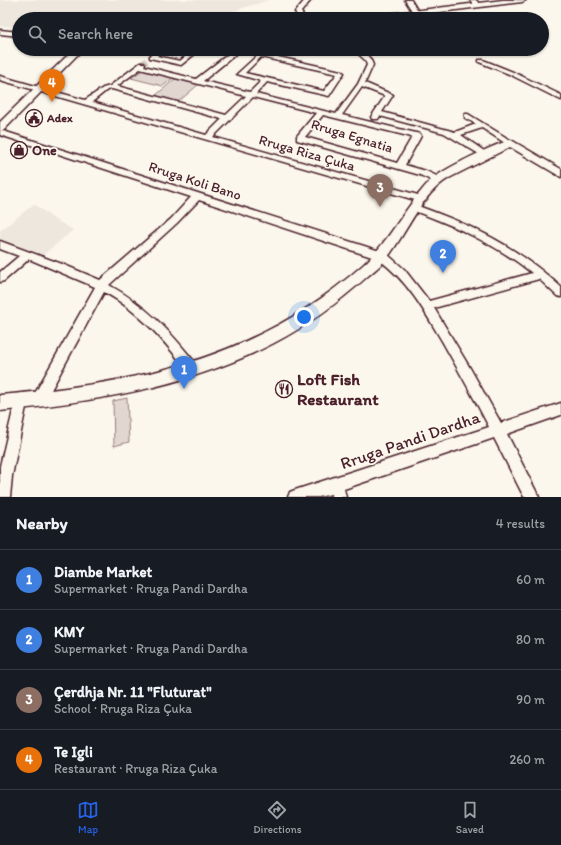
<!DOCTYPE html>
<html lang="en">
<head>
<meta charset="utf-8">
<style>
  :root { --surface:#171b24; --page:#242831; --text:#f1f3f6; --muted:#9ea1a6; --line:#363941; --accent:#2563eb }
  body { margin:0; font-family:Itim,sans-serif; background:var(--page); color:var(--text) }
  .you { position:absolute; left:304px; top:317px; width:14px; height:14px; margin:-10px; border:3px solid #fff; border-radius:50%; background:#1a73e8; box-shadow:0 0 0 6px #1a73e833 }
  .badge { display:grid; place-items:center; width:26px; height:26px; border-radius:50%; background:var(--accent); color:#fff; font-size:13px; font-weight:700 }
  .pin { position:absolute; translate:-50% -33px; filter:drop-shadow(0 1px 2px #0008) }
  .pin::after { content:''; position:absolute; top:21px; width:14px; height:12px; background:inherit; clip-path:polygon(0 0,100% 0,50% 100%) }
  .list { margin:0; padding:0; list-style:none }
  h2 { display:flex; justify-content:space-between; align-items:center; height:52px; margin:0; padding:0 16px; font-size:17px }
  h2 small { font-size:13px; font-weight:400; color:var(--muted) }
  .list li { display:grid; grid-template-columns:26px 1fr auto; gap:12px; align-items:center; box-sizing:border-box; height:60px; padding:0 16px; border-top:1px solid var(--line) }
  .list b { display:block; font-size:15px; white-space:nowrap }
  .list p { margin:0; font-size:13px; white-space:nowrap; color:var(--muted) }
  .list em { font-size:13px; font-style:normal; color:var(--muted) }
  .icon { flex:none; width:22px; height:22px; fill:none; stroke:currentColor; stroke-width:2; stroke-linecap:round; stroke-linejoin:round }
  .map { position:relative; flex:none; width:561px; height:497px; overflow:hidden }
  .search { position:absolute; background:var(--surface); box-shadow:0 1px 3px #0004; left:12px; right:12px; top:12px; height:44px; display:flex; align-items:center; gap:10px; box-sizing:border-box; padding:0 14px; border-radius:22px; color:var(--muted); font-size:15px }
  .sheet { height:292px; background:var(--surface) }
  nav { display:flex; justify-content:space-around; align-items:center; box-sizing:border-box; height:56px; border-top:1px solid var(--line); background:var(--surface); font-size:11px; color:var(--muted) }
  nav a { display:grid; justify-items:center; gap:2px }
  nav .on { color:var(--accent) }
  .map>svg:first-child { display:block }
  .built { fill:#eee7de }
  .green { fill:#e2d7d0; stroke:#967b7e }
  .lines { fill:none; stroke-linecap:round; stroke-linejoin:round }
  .minor-tunnel { stroke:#d8ccc5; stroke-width:6; stroke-dasharray:6 3; stroke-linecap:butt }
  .minor-casing { stroke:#4a1f2b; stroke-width:3 }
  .tertiary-casing { stroke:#4a1f2b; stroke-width:3 }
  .secondary-casing { stroke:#4a1f2b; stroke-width:3 }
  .minor { fill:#fbf7ec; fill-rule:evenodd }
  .tertiary { fill:#fbf7ec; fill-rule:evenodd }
  .secondary { fill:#fbf7ec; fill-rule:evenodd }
  .labels { text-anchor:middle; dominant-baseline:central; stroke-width:3.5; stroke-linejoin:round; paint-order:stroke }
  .far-poi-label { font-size:12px; font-weight:bold; fill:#4a1f2b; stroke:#fbf7ec; text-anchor:start }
  .street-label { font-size:14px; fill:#4a1f2b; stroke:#fbf7ec }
  .poi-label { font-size:14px; font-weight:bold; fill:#4a1f2b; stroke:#fbf7ec; text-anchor:start }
  .near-poi-label { font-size:17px; font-weight:bold; fill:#4a1f2b; stroke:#fbf7ec; text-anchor:start }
  .near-street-label { font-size:17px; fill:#4a1f2b; stroke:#fbf7ec }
</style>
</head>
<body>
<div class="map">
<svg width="561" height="497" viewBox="0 0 561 497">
  <rect width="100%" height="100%" fill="#fbf7ec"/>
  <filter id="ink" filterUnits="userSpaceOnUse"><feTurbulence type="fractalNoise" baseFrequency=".025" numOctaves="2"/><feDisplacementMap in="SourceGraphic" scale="8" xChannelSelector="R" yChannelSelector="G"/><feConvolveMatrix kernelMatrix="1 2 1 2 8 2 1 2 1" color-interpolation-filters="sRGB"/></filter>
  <g filter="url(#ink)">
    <!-- built -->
    <path class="built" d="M0,0H269L217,16L215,19H19V27L0,26Z
      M34,204L54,219L73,230L42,256L0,241V231Z"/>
    <!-- green -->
    <path class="green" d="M143,70L174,77L163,86L131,78Z
      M176,78L199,84L178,102L155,96Z
      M127,398L129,442L114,446L113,401Z"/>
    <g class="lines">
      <!-- minor-tunnel -->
      <path class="minor-tunnel" d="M142,64L149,59"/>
      <!-- minor casing -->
      <g class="minor-casing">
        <path id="minor" d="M305,0H311L301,12L306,19H300L295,12Z
          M405,0H411L419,13L418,14H414Z
          M470,0H476L480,5L475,6Z
          M0,30L19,32V36L0,34Z
          M158,49H165L157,56L180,61L194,49H201L181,65L150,58V56Z
          M235,49H242L203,81L250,92L261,81L237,74L260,53L341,71L344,73L329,96L267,82L256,94L336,114L358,84L367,65L365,60L353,49C363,49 370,56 373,65L365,83L393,95L382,112L455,132L476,124L465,118V114H468L515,143L514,145H508L482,128L461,135L487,153L488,155L487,157H484L444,133L380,116L378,119H372L371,117L385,96L362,87L342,115L420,134L421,136L405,165L426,171L441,178L442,180L441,182H435L420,175L297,140V136L316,113L253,97L213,137L425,197L427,199L425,201L422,202L0,80V76L85,100L103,88L110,86L140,63H144L145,64L144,66L196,79ZM261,57L337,74L324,91L245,73ZM140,69L246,96L226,115L117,86ZM112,89L222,119L206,135L92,102L107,90ZM323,115L412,137L397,163L305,137Z
          M479,60H483L513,72L561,95V100L509,74L479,62Z
          M0,130L386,253L404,269L429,301L532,273C496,244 455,226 412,210L410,208L412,206H418C474,226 516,246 561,287V297L557,296L539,279L434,308L470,368L501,423L561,403V415L507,434L539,497H524L494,438L344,489L346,497H332L331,494L319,497H288L290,492L295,490L489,427C474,398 458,369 442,341C424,310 407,280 378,259L199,200L177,223L109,285C147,306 171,332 197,365L199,369L197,373L193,374L189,373C164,340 140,312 104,292L44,403L39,405L34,403L33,399L34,395L95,287L29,259L4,281L0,282V272L19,256L0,249V241L62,264L100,280L171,219L191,197L0,135Z
          M21,396L26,398L27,402L12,476L10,497H0V466L15,402L16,398Z"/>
      </g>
      <!-- tertiary casing -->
      <g class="tertiary-casing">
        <path id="tertiary" d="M511,140L561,169V177L510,147L449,178C421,194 407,233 387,258C382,264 375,270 369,275C340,301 309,325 274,343C189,387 94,402 0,411V395C138,383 256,360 363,265C387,244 401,214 422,190C426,185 430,180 435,177C448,167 495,144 511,140Z"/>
      </g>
      <!-- secondary casing -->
      <g class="secondary-casing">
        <path id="secondary" d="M503,0H526L522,2L383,19H359L363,17Z
          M74,49H83L4,130L0,131V122Z"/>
      </g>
      <!-- minor -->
      <use href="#minor" class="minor"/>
      <!-- tertiary -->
      <use href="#tertiary" class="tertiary"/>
      <!-- secondary -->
      <use href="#secondary" class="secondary"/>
    </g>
  </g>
  <!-- icons -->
  <defs>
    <g id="civic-ring" transform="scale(0.9)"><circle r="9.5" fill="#fbf7ec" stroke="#4a1f2b" stroke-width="1.5"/><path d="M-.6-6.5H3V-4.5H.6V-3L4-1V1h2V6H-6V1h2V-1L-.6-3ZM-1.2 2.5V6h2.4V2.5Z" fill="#4a1f2b"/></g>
    <g id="shop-ring" transform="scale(0.9)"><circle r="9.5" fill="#fbf7ec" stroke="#4a1f2b" stroke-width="1.5"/><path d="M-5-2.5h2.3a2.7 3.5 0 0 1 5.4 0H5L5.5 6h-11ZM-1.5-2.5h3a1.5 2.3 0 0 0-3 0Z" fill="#4a1f2b"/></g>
    <g id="restaurant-ring" transform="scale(0.9)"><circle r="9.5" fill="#fbf7ec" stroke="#4a1f2b" stroke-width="1.5"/><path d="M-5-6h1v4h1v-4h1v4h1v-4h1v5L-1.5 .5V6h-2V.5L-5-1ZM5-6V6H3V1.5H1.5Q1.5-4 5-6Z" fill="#4a1f2b"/></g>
  </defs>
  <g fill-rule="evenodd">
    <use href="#civic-ring" x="34" y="118"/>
    <use href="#shop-ring" x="19" y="150"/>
    <use href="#restaurant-ring" x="284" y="389"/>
  </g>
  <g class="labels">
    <!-- far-poi labels -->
    <g class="far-poi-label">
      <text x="47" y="118">Adex</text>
    </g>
    <!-- street labels -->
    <g class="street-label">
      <text transform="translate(352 136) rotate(17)">Rruga Egnatia</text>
      <text transform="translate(307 153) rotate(16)">Rruga Riza Çuka</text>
      <text transform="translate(195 181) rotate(18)">Rruga Koli Bano</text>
    </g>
    <!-- poi labels -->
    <g class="poi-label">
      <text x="32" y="150">One</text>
    </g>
    <!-- near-poi labels -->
    <g class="near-poi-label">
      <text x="297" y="379">Loft Fish<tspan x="297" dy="20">Restaurant</tspan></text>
    </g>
    <!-- near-street labels -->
    <g class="near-street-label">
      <text transform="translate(410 440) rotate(-19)">Rruga Pandi Dardha</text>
    </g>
  </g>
</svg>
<div class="you"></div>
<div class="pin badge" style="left:184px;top:389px;background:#3f7fe0">1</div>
<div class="pin badge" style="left:443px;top:273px;background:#3f7fe0">2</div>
<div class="pin badge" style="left:380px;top:207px;background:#8d6e63">3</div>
<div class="pin badge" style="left:52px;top:102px;background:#e8710a">4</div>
<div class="search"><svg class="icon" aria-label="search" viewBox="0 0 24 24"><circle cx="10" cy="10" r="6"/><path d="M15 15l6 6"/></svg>Search here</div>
</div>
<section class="sheet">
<h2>Nearby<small>4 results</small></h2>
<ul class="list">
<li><span class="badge" style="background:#3f7fe0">1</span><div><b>Diambe Market</b><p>Supermarket · Rruga Pandi Dardha</p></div><em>60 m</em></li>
<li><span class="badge" style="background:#3f7fe0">2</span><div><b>KMY</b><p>Supermarket · Rruga Pandi Dardha</p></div><em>80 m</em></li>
<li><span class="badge" style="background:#8d6e63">3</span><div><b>Çerdhja Nr. 11 &quot;Fluturat&quot;</b><p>School · Rruga Riza Çuka</p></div><em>90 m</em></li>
<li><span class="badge" style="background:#e8710a">4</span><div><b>Te Igli</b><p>Restaurant · Rruga Riza Çuka</p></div><em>260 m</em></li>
</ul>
</section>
<nav>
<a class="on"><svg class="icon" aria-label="map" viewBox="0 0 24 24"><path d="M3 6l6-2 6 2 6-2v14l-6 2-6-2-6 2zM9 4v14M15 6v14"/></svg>Map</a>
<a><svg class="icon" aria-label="directions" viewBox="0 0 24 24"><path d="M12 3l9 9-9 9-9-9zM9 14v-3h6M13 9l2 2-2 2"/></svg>Directions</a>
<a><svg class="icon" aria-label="saved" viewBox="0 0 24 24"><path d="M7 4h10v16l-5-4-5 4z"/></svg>Saved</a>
</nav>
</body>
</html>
